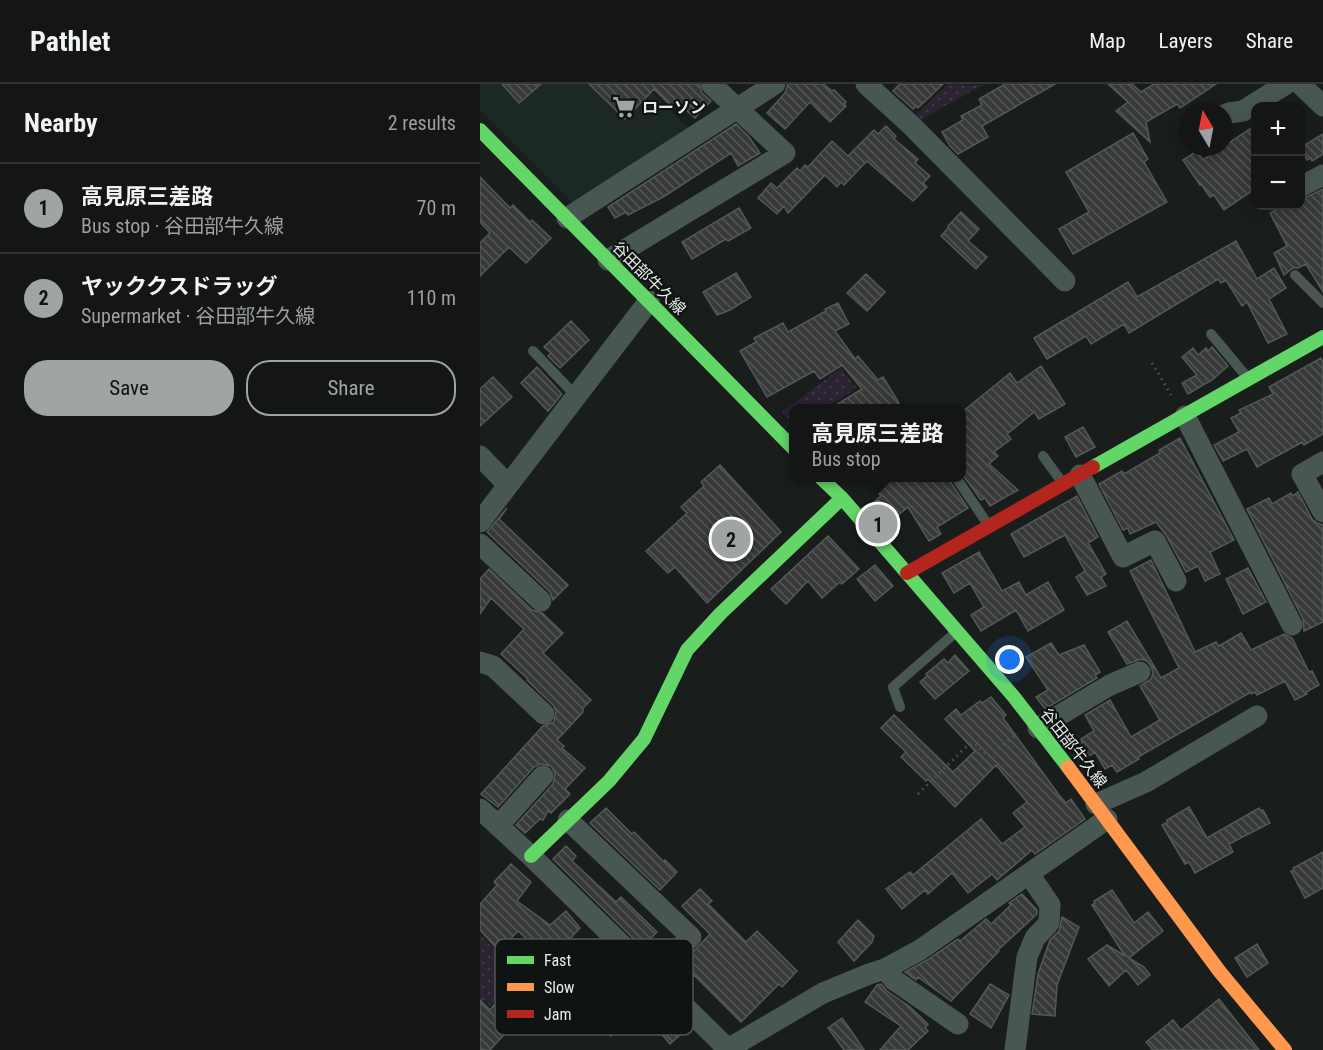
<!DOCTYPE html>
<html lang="en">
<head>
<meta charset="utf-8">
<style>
  :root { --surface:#131614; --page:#202322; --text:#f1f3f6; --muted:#9d9fa0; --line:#323534; --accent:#a0a4a2 }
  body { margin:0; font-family:"Roboto Condensed","Noto Sans JP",sans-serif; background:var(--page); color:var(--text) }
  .controls { position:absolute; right:18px; top:18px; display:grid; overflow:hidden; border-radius:12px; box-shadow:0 3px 15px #0003 }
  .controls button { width:54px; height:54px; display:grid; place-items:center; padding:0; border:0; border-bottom:2px solid var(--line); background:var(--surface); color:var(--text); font:30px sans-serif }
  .compass { position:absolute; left:699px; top:18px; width:54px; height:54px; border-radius:50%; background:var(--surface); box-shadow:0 3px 15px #0003; rotate:350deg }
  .you { position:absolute; left:530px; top:576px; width:21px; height:21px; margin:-15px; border:4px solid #fff; border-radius:50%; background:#1a73e8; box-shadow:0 0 0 9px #1a73e833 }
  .badge { display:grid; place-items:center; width:39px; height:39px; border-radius:50%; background:var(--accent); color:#111; font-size:20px; font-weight:700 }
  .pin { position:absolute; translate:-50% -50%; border:3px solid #fff; box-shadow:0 2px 6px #0006 }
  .popup { position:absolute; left:309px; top:320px; width:177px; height:78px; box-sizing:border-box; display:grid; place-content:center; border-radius:12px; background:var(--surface); filter:drop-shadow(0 2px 4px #0005); font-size:20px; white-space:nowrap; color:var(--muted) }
  .popup b { font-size:22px; color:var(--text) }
  .popup::after { content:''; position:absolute; left:50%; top:100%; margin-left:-12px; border:12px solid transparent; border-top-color:var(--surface) }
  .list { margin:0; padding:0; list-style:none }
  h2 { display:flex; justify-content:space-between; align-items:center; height:78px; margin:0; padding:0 24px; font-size:26px }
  h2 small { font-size:20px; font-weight:400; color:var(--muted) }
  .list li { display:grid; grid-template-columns:39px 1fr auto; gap:18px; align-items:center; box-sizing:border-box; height:90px; padding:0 24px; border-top:2px solid var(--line) }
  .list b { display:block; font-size:22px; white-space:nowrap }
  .list p { margin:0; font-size:20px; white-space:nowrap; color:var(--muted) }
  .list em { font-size:20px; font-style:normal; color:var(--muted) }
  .actions { display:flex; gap:12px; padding:18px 24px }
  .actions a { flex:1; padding:14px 0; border:2px solid var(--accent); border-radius:24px; text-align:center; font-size:21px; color:var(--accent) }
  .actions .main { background:var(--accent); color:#111 }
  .map { position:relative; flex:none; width:843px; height:966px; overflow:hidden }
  header { display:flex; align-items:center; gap:36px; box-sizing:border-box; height:84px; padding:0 30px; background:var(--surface); border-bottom:2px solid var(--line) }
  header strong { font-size:28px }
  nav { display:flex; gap:33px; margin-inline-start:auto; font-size:21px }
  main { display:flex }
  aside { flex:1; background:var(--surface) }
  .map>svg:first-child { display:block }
  .built { fill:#1c2824 }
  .park { fill:url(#park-dots) }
  .building { fill:url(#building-back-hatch); stroke:#545856; stroke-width:1.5 }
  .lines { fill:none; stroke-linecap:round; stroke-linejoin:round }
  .path { stroke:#4c5553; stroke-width:3; stroke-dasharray:1.5 4.5; stroke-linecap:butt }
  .lane { stroke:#495753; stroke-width:10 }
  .street { stroke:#495753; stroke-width:21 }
  .fast { stroke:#63d668; stroke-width:14 }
  .slow { stroke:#ff974d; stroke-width:14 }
  .jam { stroke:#b3261e; stroke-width:14 }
  .labels { text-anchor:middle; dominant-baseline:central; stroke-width:4.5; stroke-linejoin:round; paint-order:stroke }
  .poi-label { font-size:16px; font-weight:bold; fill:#e8eceb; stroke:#0f1413; text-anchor:start }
  .street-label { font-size:16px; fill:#e8eceb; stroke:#0f1413 }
  .key { fill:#0f1413; stroke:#505554; stroke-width:1.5 }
  .key-label { font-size:16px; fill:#e8eceb }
</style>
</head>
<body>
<header>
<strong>Pathlet</strong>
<nav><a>Map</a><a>Layers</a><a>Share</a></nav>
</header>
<main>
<aside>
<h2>Nearby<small>2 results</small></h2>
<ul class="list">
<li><span class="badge">1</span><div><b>高見原三差路</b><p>Bus stop · 谷田部牛久線</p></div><em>70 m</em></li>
<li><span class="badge">2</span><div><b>ヤッククスドラッグ</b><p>Supermarket · 谷田部牛久線</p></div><em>110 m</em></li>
</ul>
<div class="actions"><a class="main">Save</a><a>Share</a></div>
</aside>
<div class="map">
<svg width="843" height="966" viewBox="0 0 843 966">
  <defs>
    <pattern id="park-dots" width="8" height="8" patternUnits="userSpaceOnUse" patternTransform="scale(1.5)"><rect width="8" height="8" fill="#2b2232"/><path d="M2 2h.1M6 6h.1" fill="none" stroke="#403846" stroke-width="1.8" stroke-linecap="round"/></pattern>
    <pattern id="building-back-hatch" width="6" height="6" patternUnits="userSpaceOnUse" patternTransform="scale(1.5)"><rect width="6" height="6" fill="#373a39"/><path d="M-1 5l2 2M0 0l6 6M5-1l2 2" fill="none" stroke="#545756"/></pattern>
  </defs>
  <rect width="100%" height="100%" fill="#191d1b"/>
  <!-- built -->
  <path class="built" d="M0,0H163L211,46L95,121L0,26Z"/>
  <!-- park -->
  <path class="park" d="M468,0L503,1L440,36L436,30Z
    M361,284L376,304L347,324H314V342L302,328Z
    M0,851L23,873L24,881L53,915L32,934L15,918L10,922L4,916L0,920Z"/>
  <!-- building -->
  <path class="building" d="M22,0H61L39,19Z
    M109,0H219L222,9L231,17L215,34L196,17L191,22L174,5L145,35Z
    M308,0H344L352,7L354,6L366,18L364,20L366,22L350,38L330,18L305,45L287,29L305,9Z
    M420,0H463L438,24L436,22L433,25L413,7Z
    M525,0H575L502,42L508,53L478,70L470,62L462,48L483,36L481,32L502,21L499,15Z
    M628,0H652L661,8L674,0H736L700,24L697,20L666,38L670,58L636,27L648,18Z
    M256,40L269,53L280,69L258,82L251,69L183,113L148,131L146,128L135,134L128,123Z
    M776,41V104L744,126L734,111L730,113L721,100L720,101L703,76L717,67L723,76Z
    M406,42L416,52L414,55L438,75L435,79L450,92L443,99L447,103L433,117L387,77L364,101L361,98L357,103L345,91L308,129L304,122L297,130L278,114L291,99L297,104L317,84L320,87L325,81L328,83L352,57L368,72L394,46L398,50Z
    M653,49L668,75L664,78L687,118L593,170L579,145L609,128L586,88Z
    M843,50V70L832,77L831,74L827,76L820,64Z
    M0,93L30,124L33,121L50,138L52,136L71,154L46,179L29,163L0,192V159L10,149L0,138Z
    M843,105V208L826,180L818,184H813L804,191L794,169L807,162L790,129L804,122H820V116Z
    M259,124L271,144L248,157L246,155L212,175L202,158Z
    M481,128L499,145L488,157L507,173L496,185L461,152L468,144V142Z
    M756,157L777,195L794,184L806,204L789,215L807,250L788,259L767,218L762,222L746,196L741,199L738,195L649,249L644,240L611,260L606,252L567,275L554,254L648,198L657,213Z
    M256,189L271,213L250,226L237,231L223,208Z
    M386,190L405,208L387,227L367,209Z
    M358,219L369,240L355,247L375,275L378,272L398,296L403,293L419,319L410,324H351L382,305L362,281L340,295L334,287L287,313L260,267L276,258L274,254L303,239L308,248L346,227L345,225Z
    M91,237L109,256L80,284L68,272L71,269L64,263Z
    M732,263L748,282L732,296L708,310L702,299L717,291L702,273L713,264L718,271L726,264L728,267Z
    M841,274L843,278V350L824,361L822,358L817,361L777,383L767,365L743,377L734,361L759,348L751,334L761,329L759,326L793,310L789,303Z
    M561,282L585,320L559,335L554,328L527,350L531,355L514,368L518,372L509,380L538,406L510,422L505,414L501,416L482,390V337L487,333L482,328L530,289L537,299Z
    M57,283L82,310L68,327L41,299Z
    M13,293L32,313L0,342V305Z
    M603,343L615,363L596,373L585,353Z
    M700,354L754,456L730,468L740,490L725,497L718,482L706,488L686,451L676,438L650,450L648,444L643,446L619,400L642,387L644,390L680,369L679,366Z
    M240,381L301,448L227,519L195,483L188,489L166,467L207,429L201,423L224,402L221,398Z
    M383,393H470L471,399L488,424L457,443L461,450L449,457L428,423L407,440L391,421L401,412Z
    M818,408L832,435L837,439L843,441V538L824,547L823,535L767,425L789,414L792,420L811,409L812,412Z
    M597,412L618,453L608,459L626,490L621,493L626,502L607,511L596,493L605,487L585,451L544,473L531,450Z
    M27,424L19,435L88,501L73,516L70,508L7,448Z
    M348,452L379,485L362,500L360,498L342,514L328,497L306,520L291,505Z
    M499,468L522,507L539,498L546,511L568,498L584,526L548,547L536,526L501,547L491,531L504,523L490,499L474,509L462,489Z
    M671,476L715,568L736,558L739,562L761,549L771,566L804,550L812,554L829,588L832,587L839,601L826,608L827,610L815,616L805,597L777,611L775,608L772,610L771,608L658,673L659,675L637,688L632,681L625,685L615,668L604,675L595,662L602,658L601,655L614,647L605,631L630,616L651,653L680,636L660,602L671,595L673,589L671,582L667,577L661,575L647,580L628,548L647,537L681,594L699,584L650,487Z
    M395,481L413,502L395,517L377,495Z
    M768,484L786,518L763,530L746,495Z
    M9,485L52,526L62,529L83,549L63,569L111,616L103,624V628L77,656L84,662L82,664L105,684L85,705L90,710L71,729L68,727L63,736L60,735L45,749L36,741L73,700L75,689L71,682L60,680L54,683L18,723L1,710L63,642L74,638L76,627L73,621L47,596L48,595L21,570L44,545L11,514L0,530V495Z
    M571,559L579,571L604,561L620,588L615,591L617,594L565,625L556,613L568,606L546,573Z
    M475,571L489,587L455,615L440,598L447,592L446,590L464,575L468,579Z
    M511,613L526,631L523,634L579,711L586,719L591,715L605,735L555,770L552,766L517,796L512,790L488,809L472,789L448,810L445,806L422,825L406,805L430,788L433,791L501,735L522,760L545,743L533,729L547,718L516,681L475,723L448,695L446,697L421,673L426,668L401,644L414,631L473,688L495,667L465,635L476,625L481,631L500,617L502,619Z
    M709,723L727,754L779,724L780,726H783L790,739L749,760L753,768L715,789L709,778L705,780L682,741L688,738L687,736Z
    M126,724L152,750L154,748L184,778L185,776L197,788L180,806L110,739Z
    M86,762L96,772L92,777L136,818L141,813L177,848L162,863L73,775Z
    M843,768V804L825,814L811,787L814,786L813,784Z
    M31,780L51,798L37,817L70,841L86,827L100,844L70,876L38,847L19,867L0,846V820L17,801L14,798Z
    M220,805L232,817L228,820L266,858L277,847L317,887L302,903L299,900L261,938L214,891L207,898L195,887L230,850L202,822Z
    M632,806L654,839L668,828L683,847L649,874L664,883L670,891L658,901L646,886L629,902L608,875L627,861L645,872L612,821L615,819L614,817Z
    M542,810L557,826V830L518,866L519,867L471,917L438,893L436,896L425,888L447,876L478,855L480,857L506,835L511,840L531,821L529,819Z
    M582,833L599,843L577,901L575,932L552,930L558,890L570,856L579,847Z
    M378,836L394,852L392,858L374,877L358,858Z
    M777,860L788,879L767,893L755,874Z
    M60,877L75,891L56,911L41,897Z
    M401,900L407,907L429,922L448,940L445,944L448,947L428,966H400L421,942L385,918L397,901Z
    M510,900L529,911L511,944L490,930Z
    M163,903L186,932L191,927L208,944L190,960L161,926L131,952L117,936L150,905Z
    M739,915L779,966H673L666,958L693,936L701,946Z
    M0,916L10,926L14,921L27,934L26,936L32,942L10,966H0Z
    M362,934L374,951L384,966H364L348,944Z"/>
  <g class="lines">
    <!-- path -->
    <path class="path" d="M672,279L691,311
      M438,710L487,662L494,659L509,672L534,652"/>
    <!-- lane -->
    <path class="lane" d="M815,191L843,219
      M731,250L767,293
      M53,267L96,312
      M563,372L582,398
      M477,395L509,442
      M420,623L413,603L475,549"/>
    <!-- street -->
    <path class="street" d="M386,0L432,42L585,197
      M820,0L843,22
      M744,31L749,29L763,27L806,0
      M820,103L843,91
      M87,134L295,0
      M128,176L305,69L231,0
      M705,332L812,541
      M0,372L28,401
      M843,378L822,390L843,428
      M600,391L643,473L675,457L696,497
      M0,438L169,217
      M0,460L61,517
      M0,578L13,582L64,630
      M558,644L630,601L660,588
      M616,720L666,698L777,632
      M0,725L51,772L248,965
      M88,736L211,853L173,890
      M18,742L63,692
      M405,885L414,896L478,940
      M246,966L343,909L389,890L405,885L440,866L627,735
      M535,966L547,873L555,854L569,839L570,821L549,790"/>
    <!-- fast -->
    <path class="fast" d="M0,46L314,365
      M613,383L843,253
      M341,394L362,414L534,613L588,683
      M51,772L129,697L164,655L207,566L240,530L362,414"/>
    <!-- slow -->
    <path class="slow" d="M588,683L740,888L805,966"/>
    <!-- jam -->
    <path class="jam" d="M427,489L613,383"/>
  </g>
  <!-- icons -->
  <defs>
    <g id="supermarket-bare" transform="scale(1.8)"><path d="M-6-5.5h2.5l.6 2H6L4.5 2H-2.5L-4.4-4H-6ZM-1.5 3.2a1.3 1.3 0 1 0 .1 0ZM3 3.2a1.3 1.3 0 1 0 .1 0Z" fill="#a0a4a2" stroke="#0f1413" stroke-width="2.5" paint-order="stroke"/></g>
  </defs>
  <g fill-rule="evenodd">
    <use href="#supermarket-bare" x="144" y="23"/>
  </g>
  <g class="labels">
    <!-- poi labels -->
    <g class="poi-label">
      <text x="162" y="23">ローソン</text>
    </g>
    <!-- street labels -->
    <g class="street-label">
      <text transform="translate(169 194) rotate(45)">谷田部牛久線</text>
      <text transform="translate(594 664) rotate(52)">谷田部牛久線</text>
    </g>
  </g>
  <!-- legend -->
  <rect x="15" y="855" width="198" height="96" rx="9" class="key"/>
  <rect x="27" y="872" width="27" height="8" fill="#63d668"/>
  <rect x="27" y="899" width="27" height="8" fill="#ff974d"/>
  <rect x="27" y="926" width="27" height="8" fill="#b3261e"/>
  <g class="key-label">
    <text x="64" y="882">Fast</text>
    <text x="64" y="909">Slow</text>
    <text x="64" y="936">Jam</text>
  </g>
</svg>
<div class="controls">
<button>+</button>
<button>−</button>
</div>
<svg class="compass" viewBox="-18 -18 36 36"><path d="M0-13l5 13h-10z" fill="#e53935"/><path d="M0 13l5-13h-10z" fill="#9d9fa0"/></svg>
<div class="you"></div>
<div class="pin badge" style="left:398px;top:440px">1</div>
<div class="popup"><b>高見原三差路</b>Bus stop</div>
<div class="pin badge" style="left:251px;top:455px">2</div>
</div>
</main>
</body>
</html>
